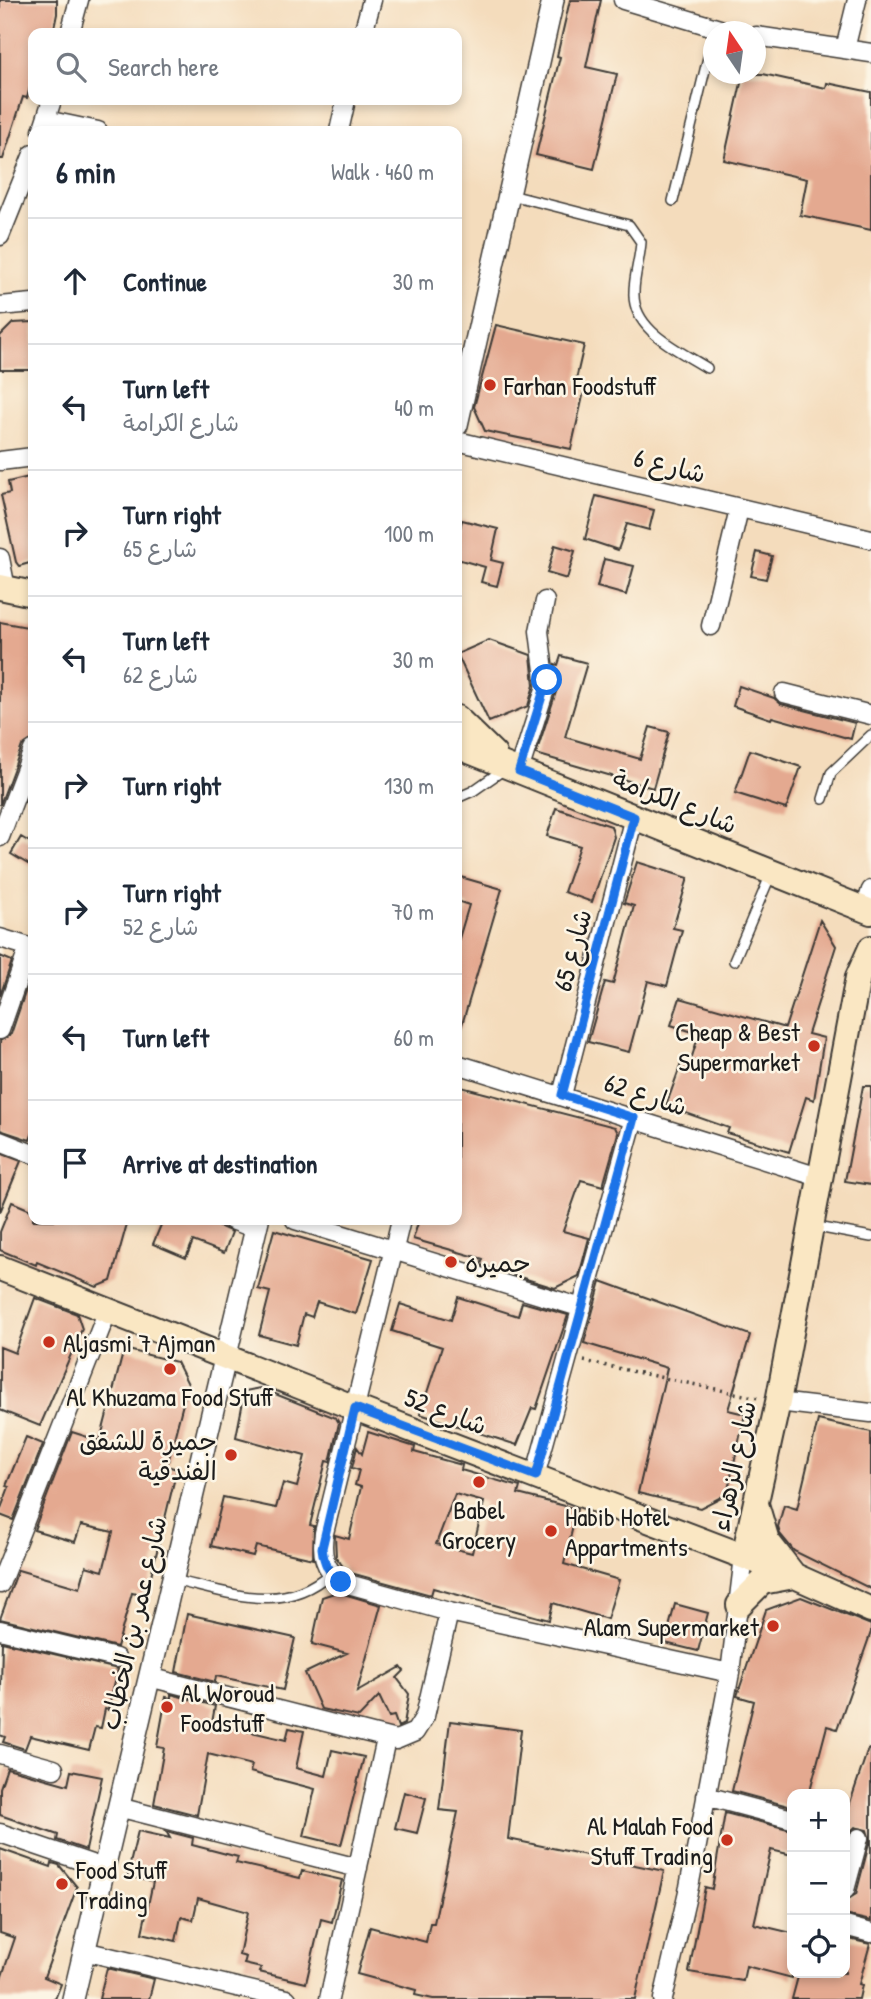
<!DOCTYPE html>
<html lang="en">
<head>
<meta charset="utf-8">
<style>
  :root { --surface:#fff; --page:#f2f2f3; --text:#1f2937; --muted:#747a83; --line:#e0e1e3 }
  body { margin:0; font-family:"Patrick Hand","Playpen Sans Arabic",sans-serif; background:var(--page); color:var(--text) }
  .controls { position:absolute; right:21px; bottom:21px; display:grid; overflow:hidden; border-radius:14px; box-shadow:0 4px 10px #0003 }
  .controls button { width:63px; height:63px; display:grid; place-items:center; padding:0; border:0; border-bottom:2px solid var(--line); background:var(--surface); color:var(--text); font:35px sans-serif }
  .compass { position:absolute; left:703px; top:21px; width:63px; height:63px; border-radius:50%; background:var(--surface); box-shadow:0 4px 10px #0003; rotate:347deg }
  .stop { position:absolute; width:21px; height:21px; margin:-16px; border:5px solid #1a73e8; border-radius:50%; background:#fff }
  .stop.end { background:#1a73e8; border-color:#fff; box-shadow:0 2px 7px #0008 }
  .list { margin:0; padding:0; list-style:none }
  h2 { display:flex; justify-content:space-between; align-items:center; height:91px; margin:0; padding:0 28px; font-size:30px }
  h2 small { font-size:23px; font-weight:400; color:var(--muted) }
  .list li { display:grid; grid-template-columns:46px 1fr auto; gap:21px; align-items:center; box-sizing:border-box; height:126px; padding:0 28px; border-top:2px solid var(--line) }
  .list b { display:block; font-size:26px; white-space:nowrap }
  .list p { margin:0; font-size:23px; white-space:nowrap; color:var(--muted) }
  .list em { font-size:23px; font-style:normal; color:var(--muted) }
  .icon { flex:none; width:38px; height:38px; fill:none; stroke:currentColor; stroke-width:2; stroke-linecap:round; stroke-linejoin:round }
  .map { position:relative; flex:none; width:871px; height:1999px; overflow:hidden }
  .search { position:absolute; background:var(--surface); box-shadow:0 4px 10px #0003; left:28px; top:28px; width:434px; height:77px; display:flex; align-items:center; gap:18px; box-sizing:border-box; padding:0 24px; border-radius:14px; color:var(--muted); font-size:26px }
  .panel { position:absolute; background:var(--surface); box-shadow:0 4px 10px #0003; left:28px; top:126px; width:434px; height:1099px; border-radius:14px }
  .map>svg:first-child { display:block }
  .building { fill:#e4a990; fill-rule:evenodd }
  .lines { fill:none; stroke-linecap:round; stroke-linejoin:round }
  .service-casing { stroke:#3c3934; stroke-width:12 }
  .minor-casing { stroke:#3c3934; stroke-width:21 }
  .tertiary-casing { stroke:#3c3934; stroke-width:24 }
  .secondary-casing { stroke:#3c3934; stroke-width:28 }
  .path { stroke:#3c3934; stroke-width:3.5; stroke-dasharray:2 5; stroke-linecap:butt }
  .service { stroke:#fff; stroke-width:9 }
  .minor { stroke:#fff; stroke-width:18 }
  .tertiary { stroke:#fff; stroke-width:21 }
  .secondary { stroke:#fae7c3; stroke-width:24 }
  .route { stroke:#1a73e8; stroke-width:9 }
  .poi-dot { fill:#c8321e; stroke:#fcf5e5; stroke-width:2.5 }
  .labels { text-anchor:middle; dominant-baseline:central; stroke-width:5; stroke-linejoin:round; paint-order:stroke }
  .poi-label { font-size:26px; fill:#1c1c1c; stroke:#fcf5e5; text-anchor:start }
  .street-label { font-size:26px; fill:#1c1c1c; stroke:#fcf5e5 }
</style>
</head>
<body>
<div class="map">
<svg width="871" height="1999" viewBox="0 0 871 1999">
  <rect width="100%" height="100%" fill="#fcf5e5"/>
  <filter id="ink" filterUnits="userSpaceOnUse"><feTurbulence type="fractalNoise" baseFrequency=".0143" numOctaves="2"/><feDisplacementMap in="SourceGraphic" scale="14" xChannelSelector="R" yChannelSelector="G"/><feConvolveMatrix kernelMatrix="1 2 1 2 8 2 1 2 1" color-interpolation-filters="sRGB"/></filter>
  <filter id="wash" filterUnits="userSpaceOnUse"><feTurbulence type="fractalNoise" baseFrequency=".00686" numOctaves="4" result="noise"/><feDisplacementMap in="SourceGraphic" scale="28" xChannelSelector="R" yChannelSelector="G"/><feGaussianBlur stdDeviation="1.57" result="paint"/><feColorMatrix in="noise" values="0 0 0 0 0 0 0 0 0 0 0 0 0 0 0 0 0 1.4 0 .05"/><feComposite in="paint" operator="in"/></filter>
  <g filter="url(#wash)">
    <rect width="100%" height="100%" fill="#f4dcbc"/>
    <g id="blocks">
      <!-- building -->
      <path class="building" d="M0,0H57V14L53,33H33V76L27,98L23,97L3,159H0Z
        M570,0H601L586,67L617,74L594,169L536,155L560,57L557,56Z
        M743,74H763L826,88L827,83L871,92V230L800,215L807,179L724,160Z
        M33,322V370H0V336L13,323Z
        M496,325L584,345L575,384L585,387L571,449L485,431L474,407Z
        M33,476V562L19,566L16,562L1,495L10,493L8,482Z
        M596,496L654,510L649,530L627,524L618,550L585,539Z
        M462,520L498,529L491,560L503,563L497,586L481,582L485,567L457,559V541Z
        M555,545L575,551L567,579L547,573Z
        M757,552L772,556L766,579L751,576Z
        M604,559L634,566L626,595L597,587Z
        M0,622L33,628V739L22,746L0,805Z
        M489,640L531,655L534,685L528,706L489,722L457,654Z
        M561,656L587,663L565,737L640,759L650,727L669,732L653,788L536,754L557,689L555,664L558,665Z
        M739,686L774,698L781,704L855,723L851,739L772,717L771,719L733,706Z
        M750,750L801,767L786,809L735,793Z
        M33,781V807L25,802Z
        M556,808L611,826L614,837L592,902L564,892L580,846L547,836Z
        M21,837L33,844V867L11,854Z
        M637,862L688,878L673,928L682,930L667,986L648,981L629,1052L588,1042L605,982L613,984L634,906L624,903Z
        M457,876L502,889L461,1028H457V945L469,905L457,901Z
        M820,920L836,946L808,1034L824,1038L814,1100L806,1097L789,1152L727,1133L729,1128L666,1106L682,1061L690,1063L699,1034L671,1025L680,998L785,1028Z
        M0,956L12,961L0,996Z
        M33,969V1132L30,1140L0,1130V1041L11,1034Z
        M457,1086L615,1127L618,1133L603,1186L581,1180L563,1231L589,1238L579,1276L555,1288L481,1265L483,1259L413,1239L419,1220H457Z
        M863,1086H871V1185L845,1181Z
        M0,1153L21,1161L0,1212Z
        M12,1202L33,1211V1220H128L111,1281L97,1287L37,1262L36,1265L0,1250V1232Z
        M163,1220H206L232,1232L224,1253L193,1241L186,1258L153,1244Z
        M274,1230L373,1259L356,1314L317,1302L312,1317L304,1314L296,1345L259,1335L270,1292L258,1289Z
        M601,1281L750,1335L728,1410L745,1414L727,1494L700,1508L638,1493L667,1368L584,1343Z
        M458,1297L518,1316L522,1302L568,1315L536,1409L532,1408L517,1445L420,1414L442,1347L392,1331L400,1304L451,1320Z
        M35,1298L77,1314L82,1329L40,1426L0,1410V1347L15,1353Z
        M124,1349L177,1362L188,1384L167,1466L177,1469L146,1596L132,1593L117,1647L0,1619L18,1570L80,1588L86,1566L103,1571L113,1532L81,1525L75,1542L34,1530L72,1432L100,1441Z
        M260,1388L336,1418L339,1423L330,1462L326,1461L310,1525L314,1526L313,1559L256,1546L253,1556L211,1546L223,1497L276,1508L283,1483L297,1487L305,1456L236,1437L245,1391Z
        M818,1420L871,1432V1589L794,1551L780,1534L778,1527L784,1505L797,1509Z
        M368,1432L415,1447L414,1452L462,1465L461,1470L520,1487L518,1494L577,1509L564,1564L619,1580L607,1619L553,1603L549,1620L433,1588L431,1595L347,1572L336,1557L335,1535L349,1539L361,1487L355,1485L359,1470L352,1468L357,1447L362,1454ZM455,1494L484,1502L472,1553L436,1544Z
        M26,1437L43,1444L13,1520L0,1515V1511L9,1487L6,1486Z
        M337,1592L381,1605L357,1692L401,1667L404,1671L397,1678L409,1694L404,1724L398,1727L394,1716L389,1717L379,1696L359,1717L321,1709L305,1673L347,1653L312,1644L322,1597Z
        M801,1597L871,1625V1632L837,1729L827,1726L809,1794H792V1807L732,1791L754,1701L737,1696L766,1610Z
        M675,1604L708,1613L698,1651L665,1643Z
        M187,1614L295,1638L283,1690L216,1676L215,1682L176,1672Z
        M2,1642L118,1669L108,1710L105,1709L101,1728L95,1727L89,1750L30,1736L25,1749L3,1742L5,1737L0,1735Z
        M171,1694L215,1706L212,1723L286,1740L289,1728L304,1731L296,1768L326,1776L332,1750L364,1757L341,1845L304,1836L315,1789L250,1772L252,1765L208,1754L197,1815L154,1804L164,1748L157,1747L166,1697L171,1698Z
        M450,1721L521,1730L508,1839L664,1871L635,1999H433L415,1995L416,1990L357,1974L370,1927L426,1942L430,1923H434L458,1812L439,1810Z
        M868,1749L871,1750V1921L845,1915V1901L856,1894L870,1840L867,1830L855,1827L848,1834L845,1847V1818Z
        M7,1768L68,1785L71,1771L102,1777L86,1850L57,1840L58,1835L0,1815V1788Z
        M404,1792L426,1798L417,1833L395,1828Z
        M725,1813L792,1830V1855L771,1850L754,1924L792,1933V1978L746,1966L743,1981L689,1972L705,1887L712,1889Z
        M138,1831L170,1838L166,1831L193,1838L192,1845L238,1857L236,1863L300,1878L302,1871L342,1880L332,1922L321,1919L306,1983L259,1972L261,1968L244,1964L246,1957L239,1955L248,1912L198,1898L193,1920L181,1917L176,1941L142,1933L153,1882L127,1876Z
        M0,1849L51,1867L52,1863L59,1865L77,1887L44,1977L61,1984L55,1999H0V1982L15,1938L0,1933Z
        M845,1938L870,1944L859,1984L862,1985L859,1999H792L799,1973H845Z
        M107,1968L154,1979L149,1999H99Z"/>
    </g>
  </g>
  <g filter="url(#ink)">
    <use href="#blocks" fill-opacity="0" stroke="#3c3934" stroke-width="2"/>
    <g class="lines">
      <!-- service casing -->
      <g class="service-casing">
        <path id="service" d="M511,195L629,225L641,242C640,259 634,275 634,292C632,331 679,350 707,368
          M673,201L714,33
          M457,798L473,791L503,770
          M823,799L831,773L871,735
          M734,961L771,874
          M812,1226L871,1237
          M173,1580C228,1592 283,1616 330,1573"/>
      </g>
      <!-- minor casing -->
      <g class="minor-casing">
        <path id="minor" d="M623,0L730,32
          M70,33L79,0
          M363,33L372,0
          M756,36L871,53
          M845,49L857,0
          M46,120L98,131
          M42,131L52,100
          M339,131L346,100
          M0,236L33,154
          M0,306L33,303
          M457,441L871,539
          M0,461L33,457
          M0,558L6,589
          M711,626L739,509
          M784,693L871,715
          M519,771L546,686L539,631L545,601
          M0,837L33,750
          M865,909L871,890
          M0,938L33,948
          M0,1030L29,947
          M457,1064L819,1177
          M562,1095L634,817
          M0,1141L33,1154
          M232,1220L256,1229
          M295,1220L582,1308
          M401,1220L324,1533C321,1555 324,1568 341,1582L449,1612L730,1673
          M778,1402L871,1413
          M535,1476L634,1118
          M0,1584L108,1310
          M0,1630L116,1658
          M149,1677L396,1740L415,1732L425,1716L449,1612
          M0,1754L54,1769
          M706,1796L792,1819
          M118,1807L358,1868
          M0,1833L103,1868
          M845,1890L859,1838
          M845,1926L871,1933
          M84,1951L287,1999
          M329,1999L386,1739
          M663,1999L689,1887L730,1673L744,1556"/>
      </g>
      <!-- tertiary casing -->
      <g class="tertiary-casing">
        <path id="tertiary" d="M457,425L553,0
          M73,1999L258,1220"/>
      </g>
      <!-- secondary casing -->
      <g class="secondary-casing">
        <path id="secondary" d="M0,587L33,594
          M457,718L494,754
          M457,746L871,912
          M0,1268L355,1408L795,1576L871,1610
          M756,1504L767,1541L792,1573
          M744,1556L778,1402L858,977L871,948
          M739,1605L762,1582L794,1576"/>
      </g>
      <!-- path -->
      <path class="path" d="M584,1361L758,1398"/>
      <!-- service -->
      <use href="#service" class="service"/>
      <!-- minor -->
      <use href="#minor" class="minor"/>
      <!-- tertiary -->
      <use href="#tertiary" class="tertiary"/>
      <!-- secondary -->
      <use href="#secondary" class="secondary"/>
    </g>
  </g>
  <g class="lines" filter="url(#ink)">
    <!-- route -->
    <path class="route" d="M341,1582C328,1572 324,1564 322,1548L355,1408L536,1476L634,1118L562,1095L634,817L519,771L547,680"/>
  </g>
  <!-- markers -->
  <g class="poi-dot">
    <circle cx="490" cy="385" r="7"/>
    <circle cx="814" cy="1046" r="7"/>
    <circle cx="451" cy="1262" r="7"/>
    <circle cx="49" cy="1342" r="7"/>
    <circle cx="170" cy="1369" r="7"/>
    <circle cx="231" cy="1455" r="7"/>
    <circle cx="479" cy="1482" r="7"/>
    <circle cx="551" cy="1531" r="7"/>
    <circle cx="773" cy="1626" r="7"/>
    <circle cx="167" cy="1707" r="7"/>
    <circle cx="727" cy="1840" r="7"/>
    <circle cx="62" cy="1884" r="7"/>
  </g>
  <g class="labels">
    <!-- poi labels -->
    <g class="poi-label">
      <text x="504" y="385">Farhan Foodstuff</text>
      <text x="800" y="1031" text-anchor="end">Cheap &amp; Best<tspan x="800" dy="30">Supermarket</tspan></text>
      <text x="465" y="1262">جميره</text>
      <text x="63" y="1342">Aljasmi 7 Ajman</text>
      <text x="170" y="1396" text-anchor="middle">Al Khuzama Food Stuff</text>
      <text x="217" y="1440" text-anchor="end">جميرة للشقق<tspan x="217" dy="30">الفندقية</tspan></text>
      <text x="479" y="1509" text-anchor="middle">Babel<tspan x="479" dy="30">Grocery</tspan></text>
      <text x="565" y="1516">Habib Hotel<tspan x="565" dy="30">Appartments</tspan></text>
      <text x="759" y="1626" text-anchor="end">Alam Supermarket</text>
      <text x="181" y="1692">Al Woroud<tspan x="181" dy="30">Foodstuff</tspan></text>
      <text x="713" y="1825" text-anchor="end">Al Malah Food<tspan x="713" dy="30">Stuff Trading</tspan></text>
      <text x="76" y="1869">Food Stuff<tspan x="76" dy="30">Trading</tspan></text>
    </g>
    <!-- street labels -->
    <g class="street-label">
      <text transform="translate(670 465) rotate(14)">شارع 6</text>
      <text transform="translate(675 801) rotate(22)">شارع الكرامة</text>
      <text transform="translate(572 950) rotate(-75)">شارع 65</text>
      <text transform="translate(646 1094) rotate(18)">شارع 62</text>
      <text transform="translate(446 1411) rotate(21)">شارع 52</text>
      <text transform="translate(733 1466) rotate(-78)">شارع الزهراء</text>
      <text transform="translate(133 1623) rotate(-77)">شارع عمر بن الخطاب</text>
    </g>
  </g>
</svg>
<div class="controls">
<button>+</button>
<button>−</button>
<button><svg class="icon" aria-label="locate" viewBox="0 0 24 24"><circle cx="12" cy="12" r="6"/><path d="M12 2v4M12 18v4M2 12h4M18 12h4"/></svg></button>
</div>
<svg class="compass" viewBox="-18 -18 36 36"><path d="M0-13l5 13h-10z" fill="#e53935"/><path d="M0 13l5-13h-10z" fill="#747a83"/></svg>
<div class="stop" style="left:547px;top:680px"></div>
<div class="stop end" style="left:341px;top:1582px"></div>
<div class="search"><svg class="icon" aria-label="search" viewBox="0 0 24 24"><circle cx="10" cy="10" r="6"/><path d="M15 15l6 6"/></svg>Search here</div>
<section class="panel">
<h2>6 min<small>Walk · 460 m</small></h2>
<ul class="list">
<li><svg class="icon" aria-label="ahead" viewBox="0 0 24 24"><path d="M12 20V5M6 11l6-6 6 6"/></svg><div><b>Continue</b></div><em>30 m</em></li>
<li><svg class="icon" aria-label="left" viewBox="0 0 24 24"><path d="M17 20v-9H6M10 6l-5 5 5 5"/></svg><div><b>Turn left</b><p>شارع الكرامة</p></div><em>40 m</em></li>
<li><svg class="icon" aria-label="right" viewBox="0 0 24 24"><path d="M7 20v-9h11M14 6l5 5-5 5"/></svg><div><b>Turn right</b><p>شارع 65</p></div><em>100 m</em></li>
<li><svg class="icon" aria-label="left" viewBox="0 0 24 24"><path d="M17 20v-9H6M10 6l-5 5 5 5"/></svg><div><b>Turn left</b><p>شارع 62</p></div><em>30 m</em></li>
<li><svg class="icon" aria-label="right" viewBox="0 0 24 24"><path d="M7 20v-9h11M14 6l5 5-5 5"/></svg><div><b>Turn right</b></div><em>130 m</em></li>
<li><svg class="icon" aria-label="right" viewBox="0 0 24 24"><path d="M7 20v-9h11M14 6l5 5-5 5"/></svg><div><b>Turn right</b><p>شارع 52</p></div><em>70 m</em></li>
<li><svg class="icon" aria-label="left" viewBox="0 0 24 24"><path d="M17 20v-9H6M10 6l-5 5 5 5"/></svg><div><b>Turn left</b></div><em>60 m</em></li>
<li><svg class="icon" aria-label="arrive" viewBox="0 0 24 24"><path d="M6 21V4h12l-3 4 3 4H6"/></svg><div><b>Arrive at destination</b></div></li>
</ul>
</section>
</div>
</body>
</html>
